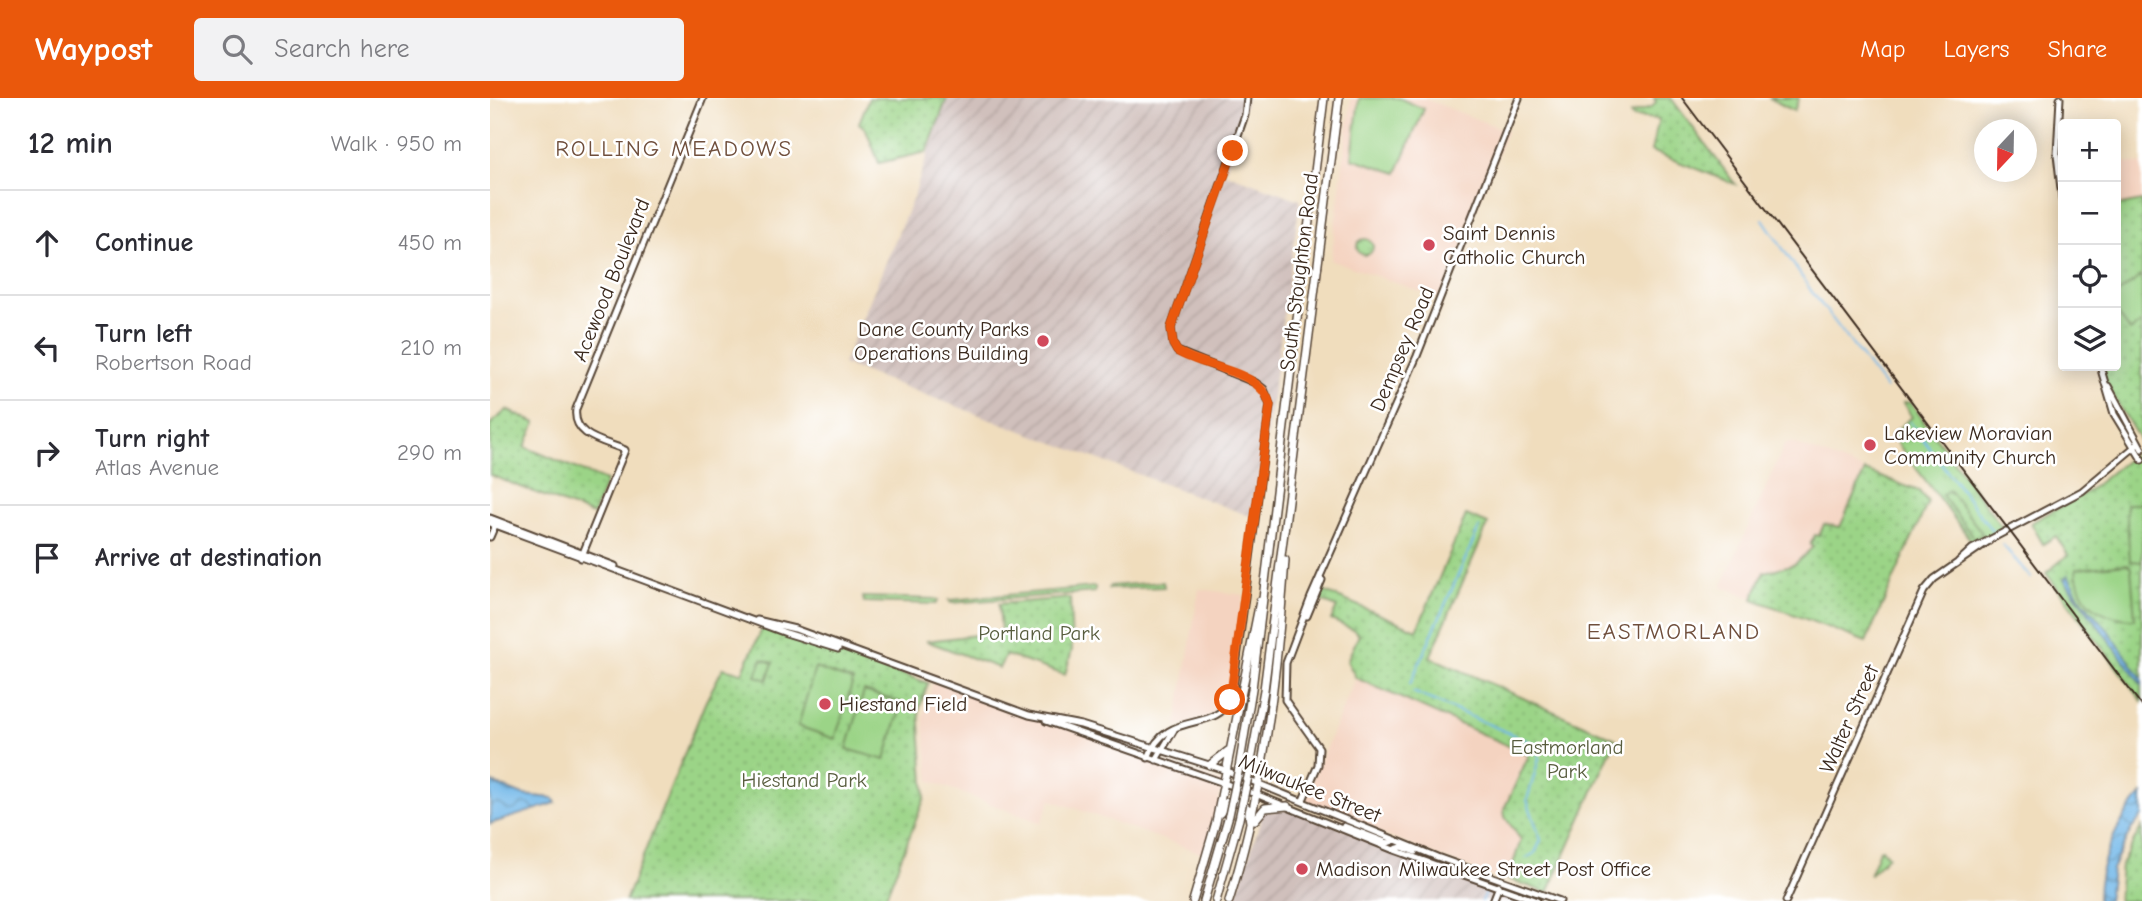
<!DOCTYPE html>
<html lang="en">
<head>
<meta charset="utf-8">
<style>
  :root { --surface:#fff; --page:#f2f2f3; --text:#2b2b33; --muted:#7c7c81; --line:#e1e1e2; --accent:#ea580c }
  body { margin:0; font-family:"Comic Neue",sans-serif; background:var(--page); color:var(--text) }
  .controls { position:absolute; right:21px; top:21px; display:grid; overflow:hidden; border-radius:7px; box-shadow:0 4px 18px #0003 }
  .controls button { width:63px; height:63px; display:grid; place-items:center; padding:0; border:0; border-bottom:2px solid var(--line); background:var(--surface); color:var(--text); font:35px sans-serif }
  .compass { position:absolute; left:1484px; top:21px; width:63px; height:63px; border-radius:50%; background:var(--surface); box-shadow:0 4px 18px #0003; rotate:202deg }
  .stop { position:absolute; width:21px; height:21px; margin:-16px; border:5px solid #ea580c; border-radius:50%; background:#fff }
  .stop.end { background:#ea580c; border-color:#fff; box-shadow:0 2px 7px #0008 }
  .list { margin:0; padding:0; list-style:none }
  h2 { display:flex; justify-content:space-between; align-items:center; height:91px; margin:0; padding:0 28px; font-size:30px }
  h2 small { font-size:23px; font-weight:400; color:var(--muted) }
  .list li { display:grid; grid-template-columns:46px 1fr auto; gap:21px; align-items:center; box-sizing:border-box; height:105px; padding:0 28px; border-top:2px solid var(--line) }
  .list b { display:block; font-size:26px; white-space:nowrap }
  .list p { margin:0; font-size:23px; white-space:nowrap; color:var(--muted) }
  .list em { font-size:23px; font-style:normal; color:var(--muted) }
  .icon { flex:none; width:38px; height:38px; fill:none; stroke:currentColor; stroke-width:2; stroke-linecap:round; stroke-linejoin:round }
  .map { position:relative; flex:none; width:1652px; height:803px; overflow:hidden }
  header { display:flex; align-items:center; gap:42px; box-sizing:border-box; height:98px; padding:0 35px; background:var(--accent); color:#fff }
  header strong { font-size:33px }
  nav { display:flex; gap:38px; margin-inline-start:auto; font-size:24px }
  .search { width:490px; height:63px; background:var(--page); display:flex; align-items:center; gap:18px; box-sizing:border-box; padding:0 24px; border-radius:7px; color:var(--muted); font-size:26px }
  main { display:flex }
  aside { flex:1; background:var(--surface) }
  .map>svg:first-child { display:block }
  .built { fill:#f4d3c0 }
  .industrial { fill:url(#industrial-furrows) }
  .grass { fill:url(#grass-tufts); stroke:#6b7f52; stroke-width:2 }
  .park { fill:url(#park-dots); stroke:#6b7f52; stroke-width:2 }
  .pitch { fill:#9bd487; stroke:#6b7f52; stroke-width:2 }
  .water { fill:url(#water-waves); stroke:#567184; stroke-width:2 }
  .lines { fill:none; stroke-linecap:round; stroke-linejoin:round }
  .stream { stroke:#72b8e9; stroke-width:2 }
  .tertiary-casing { stroke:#564536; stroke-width:9 }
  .primary-casing { stroke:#564536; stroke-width:10 }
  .tertiary { stroke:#fff; stroke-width:5 }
  .primary { stroke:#fff; stroke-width:7 }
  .rail { stroke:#3b2a1e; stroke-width:2 }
  .primary-bridge-casing { stroke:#564536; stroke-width:10; stroke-linecap:butt }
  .primary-bridge { stroke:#fff; stroke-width:7 }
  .route { stroke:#ea580c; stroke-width:9 }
  .poi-dot { fill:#d1495b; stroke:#fff; stroke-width:2.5 }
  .labels { text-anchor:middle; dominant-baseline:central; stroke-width:5; stroke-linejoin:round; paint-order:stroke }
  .poi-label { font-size:21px; fill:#3b2a1e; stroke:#fff; text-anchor:start }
  .street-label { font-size:21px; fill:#3b2a1e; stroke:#fff }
  .park-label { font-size:21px; fill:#585d3e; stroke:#fff }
  .neighbourhood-label { font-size:23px; letter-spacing:2px; fill:#704f3c; stroke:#fff }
</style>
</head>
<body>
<header>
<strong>Waypost</strong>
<div class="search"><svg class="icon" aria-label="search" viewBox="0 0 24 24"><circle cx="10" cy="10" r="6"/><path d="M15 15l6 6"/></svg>Search here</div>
<nav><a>Map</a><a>Layers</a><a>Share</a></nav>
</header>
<main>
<aside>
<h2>12 min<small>Walk · 950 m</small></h2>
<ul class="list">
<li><svg class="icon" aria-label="ahead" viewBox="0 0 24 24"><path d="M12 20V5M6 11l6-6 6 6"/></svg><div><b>Continue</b></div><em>450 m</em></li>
<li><svg class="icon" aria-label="left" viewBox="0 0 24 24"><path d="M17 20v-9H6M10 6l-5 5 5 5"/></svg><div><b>Turn left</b><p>Robertson Road</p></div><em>210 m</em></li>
<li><svg class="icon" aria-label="right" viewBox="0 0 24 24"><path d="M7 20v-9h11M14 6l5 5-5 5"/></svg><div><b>Turn right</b><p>Atlas Avenue</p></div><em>290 m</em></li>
<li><svg class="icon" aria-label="arrive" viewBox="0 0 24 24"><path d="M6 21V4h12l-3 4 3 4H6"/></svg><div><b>Arrive at destination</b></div></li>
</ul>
</aside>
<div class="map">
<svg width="1652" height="803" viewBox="0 0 1652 803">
  <defs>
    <pattern id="industrial-furrows" width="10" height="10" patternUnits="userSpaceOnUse" patternTransform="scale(1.75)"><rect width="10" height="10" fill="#d0c0bc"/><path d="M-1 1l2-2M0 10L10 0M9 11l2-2" fill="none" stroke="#b4a5a1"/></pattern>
    <pattern id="grass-tufts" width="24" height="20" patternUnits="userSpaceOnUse" patternTransform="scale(1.75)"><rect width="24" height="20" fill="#9bd487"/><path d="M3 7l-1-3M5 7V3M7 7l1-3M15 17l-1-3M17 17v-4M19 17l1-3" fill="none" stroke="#86b674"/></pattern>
    <pattern id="park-dots" width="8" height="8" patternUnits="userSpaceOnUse" patternTransform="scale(1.75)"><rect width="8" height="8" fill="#9bd487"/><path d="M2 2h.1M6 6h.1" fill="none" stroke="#86b674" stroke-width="1.8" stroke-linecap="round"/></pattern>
    <pattern id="water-waves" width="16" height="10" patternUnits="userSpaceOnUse" patternTransform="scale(1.75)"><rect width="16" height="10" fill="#72b8e9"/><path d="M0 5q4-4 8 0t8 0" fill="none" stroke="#5f96bc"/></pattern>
  </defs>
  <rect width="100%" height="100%" fill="#fff"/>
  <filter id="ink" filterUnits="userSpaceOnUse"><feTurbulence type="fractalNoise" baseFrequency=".0143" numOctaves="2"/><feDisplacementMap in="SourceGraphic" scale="14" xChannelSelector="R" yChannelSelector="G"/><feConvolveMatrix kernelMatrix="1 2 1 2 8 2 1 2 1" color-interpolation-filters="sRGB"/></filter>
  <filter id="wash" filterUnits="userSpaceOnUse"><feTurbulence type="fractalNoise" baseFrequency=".00686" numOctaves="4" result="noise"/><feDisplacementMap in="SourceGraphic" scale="28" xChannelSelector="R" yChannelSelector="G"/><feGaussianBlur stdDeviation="1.57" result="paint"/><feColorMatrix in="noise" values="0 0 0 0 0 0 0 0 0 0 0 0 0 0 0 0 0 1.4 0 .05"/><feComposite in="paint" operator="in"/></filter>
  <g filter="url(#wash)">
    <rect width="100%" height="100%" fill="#f0ddbd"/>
    <!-- built -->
    <path class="built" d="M861,0H933L1017,33L951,201L841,162Z
      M1626,63L1652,66V103L1626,108Z
      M1300,344L1429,393L1438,404L1377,544L1232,488L1295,346Z
      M709,491L754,497L740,601L730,614L686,630Z
      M866,580L1040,657L1015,711V719L1031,742L1018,781L1011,782L906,742L813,702Z
      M443,583L733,685L717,757L561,702L551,725L440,683L433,619Z"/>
    <!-- industrial -->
    <path class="industrial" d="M457,0H757L735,75L810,102L765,420L353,266L423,100Z
      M792,712L811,714L1047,803H745L773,714Z"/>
    <!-- grass -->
    <path class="grass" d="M1279,0H1309L1304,13Z
      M1420,304L1514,432L1487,446L1483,445L1401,337L1422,319L1413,305Z
      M673,484L674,489L618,491L620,488Z
      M605,489V494L461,505L459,502Z
      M373,499L445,501L448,503L446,506L374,504Z
      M1392,751L1398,758L1379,777L1389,752Z"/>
    <!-- park -->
    <path class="park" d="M379,0H457L437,54L389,65L376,31L369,25Z
      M1164,0H1181L1245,86L1161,53L1169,21L1142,19L1141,16L1162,9L1166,4Z
      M1652,103V346L1616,286L1610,268H1626V108Z
      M867 149a8 8 0 1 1 16 0a8 8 0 1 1-16 0Z
      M17,312L46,325L35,349L116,383L103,417L0,377V326Z
      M1652,350V603L1556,475L1578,457L1566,438L1553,446L1541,425L1597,394Z
      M1375,373L1429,393L1438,404L1376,544L1263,501L1274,474L1305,466L1323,449L1320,447L1325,437L1329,438L1334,426L1350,429Z
      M1459,392L1492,435L1484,440L1452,397Z
      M976,417L998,426L940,559L1126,641L1058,795L1018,781L1031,742L1015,719L1014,711L1039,657L866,580L857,563L869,537L864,532L841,522L847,509L829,502L833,493L927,532Z
      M580,500L582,552L575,577L516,557L509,570L436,543L511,534L509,506Z
      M273,529L438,585L429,612L435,699L394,803H135L215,605L233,570L252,575Z
      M1652,728V803H1628L1631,767Z"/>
    <!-- pitch -->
    <path class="pitch" d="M869,0H909L934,11L907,75L862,60Z
      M1652,178V225L1640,233L1626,213V197Z
      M1636,406H1652V464L1640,463Z
      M1638,466L1641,470L1645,521C1613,521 1588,505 1586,471Z
      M272,561L283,565L277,582L266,578Z
      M325,570L363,583L345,641L308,628Z
      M374,593L412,605L395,662L357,651Z"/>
    <!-- water -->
    <path class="water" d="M1578,477L1589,499L1618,532L1652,581V587L1574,481Z
      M0,684L33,697L63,700L66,705L0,726Z
      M1652,696V718L1641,732L1622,771L1618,803H1608C1607,767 1627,723 1652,696Z"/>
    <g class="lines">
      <!-- stream -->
      <path class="stream" d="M1273,121L1322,194L1396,291
        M1420,324L1503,434
        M1512,446L1541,480
        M920,586L989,430
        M923,594L1047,647L1049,661L1037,702L1051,742L1045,755L1036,760
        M992,803L997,793"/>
    </g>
  </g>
  <g filter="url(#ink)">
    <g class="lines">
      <!-- tertiary casing -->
      <g class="tertiary-casing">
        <path id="tertiary" d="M1570,0L1567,56L1573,109
          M1610,268L1624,316L1652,362
          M1618,288L1652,351
          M0,420L125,468
          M0,425L296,535L348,551
          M0,439L6,425
          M91,460L135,352C114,343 82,339 86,311L213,0
          M1468,464L1482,451L1592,393L1648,346
          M817,518L832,482
          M267,522L305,531L539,617L591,627L735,672L947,759L1070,803
          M556,623L768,697L904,752L1047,803
          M658,660C676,610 726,636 740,601C744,592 744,578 746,568L780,307L774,291L766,285L687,253L683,246L681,230L755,17L757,0
          M666,662L684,632
          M813,702L828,667L829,650L795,602L796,565L821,499L927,258L1029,0
          M854,728L898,745L906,742
          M905,751L912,749L925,754
          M1003,803L1009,788
          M1296,803L1434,493L1444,481L1499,443"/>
      </g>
      <!-- primary casing -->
      <g class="primary-casing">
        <path id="primary" d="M720,667L738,653
          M749,670L762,591L834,0
          M759,674L774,592L849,0
          M730,715L737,704H750L758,711L760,724
          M765,722L775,710L797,708
          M703,803L726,724L770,503
          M714,803L739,717
          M726,803L749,721
          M739,803C774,692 787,577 795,462"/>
      </g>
      <!-- tertiary -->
      <use href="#tertiary" class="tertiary"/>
      <!-- primary -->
      <use href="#primary" class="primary"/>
      <!-- rail -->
      <path class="rail" d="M1192,0L1652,608"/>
      <!-- primary-bridge casing -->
      <g class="primary-bridge-casing">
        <path id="primary-bridge" d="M739,717L749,670
          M749,721L759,674"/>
      </g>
      <!-- primary-bridge -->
      <use href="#primary-bridge" class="primary-bridge"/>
    </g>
  </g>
  <g class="lines" filter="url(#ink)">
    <!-- route -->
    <path class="route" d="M740,602L780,307C772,271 714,271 687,253L683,246L681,230L743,53"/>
  </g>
  <!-- markers -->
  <g class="poi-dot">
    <circle cx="939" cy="147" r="7"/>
    <circle cx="553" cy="243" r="7"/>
    <circle cx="1380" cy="347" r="7"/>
    <circle cx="335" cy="606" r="7"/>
    <circle cx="812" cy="771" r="7"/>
  </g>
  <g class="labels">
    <!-- poi labels -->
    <g class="poi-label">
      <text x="953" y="135">Saint Dennis<tspan x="953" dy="24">Catholic Church</tspan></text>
      <text x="539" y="231" text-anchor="end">Dane County Parks<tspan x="539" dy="24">Operations Building</tspan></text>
      <text x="1394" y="335">Lakeview Moravian<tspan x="1394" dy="24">Community Church</tspan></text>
      <text x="349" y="606">Hiestand Field</text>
      <text x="826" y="771">Madison Milwaukee Street Post Office</text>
    </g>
    <!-- street labels -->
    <g class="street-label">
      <text transform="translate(809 174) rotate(-83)">South Stoughton Road</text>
      <text transform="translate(121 182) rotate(-68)">Acewood Boulevard</text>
      <text transform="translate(912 251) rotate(-67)">Dempsey Road</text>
      <text transform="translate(1359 621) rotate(-66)">Walter Street</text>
      <text transform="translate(820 690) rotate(22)">Milwaukee Street</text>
    </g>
    <!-- park labels -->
    <g class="park-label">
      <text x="549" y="535">Portland Park</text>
      <text x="1077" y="649">Eastmorland<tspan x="1077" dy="24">Park</tspan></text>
      <text x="314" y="682">Hiestand Park</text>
    </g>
    <!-- neighbourhood labels -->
    <g class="neighbourhood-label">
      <text x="184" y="50">ROLLING MEADOWS</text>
      <text x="1184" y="533">EASTMORLAND</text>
    </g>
  </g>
</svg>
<div class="controls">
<button>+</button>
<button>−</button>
<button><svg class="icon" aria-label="locate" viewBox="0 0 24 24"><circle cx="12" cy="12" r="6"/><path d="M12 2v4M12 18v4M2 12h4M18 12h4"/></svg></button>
<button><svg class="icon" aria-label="layers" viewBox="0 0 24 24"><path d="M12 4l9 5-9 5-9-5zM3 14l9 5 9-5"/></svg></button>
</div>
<svg class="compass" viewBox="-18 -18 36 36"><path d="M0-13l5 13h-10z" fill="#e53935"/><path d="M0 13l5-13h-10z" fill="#7c7c81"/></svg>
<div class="stop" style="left:740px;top:602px"></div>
<div class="stop end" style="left:743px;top:53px"></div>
</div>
</main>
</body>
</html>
